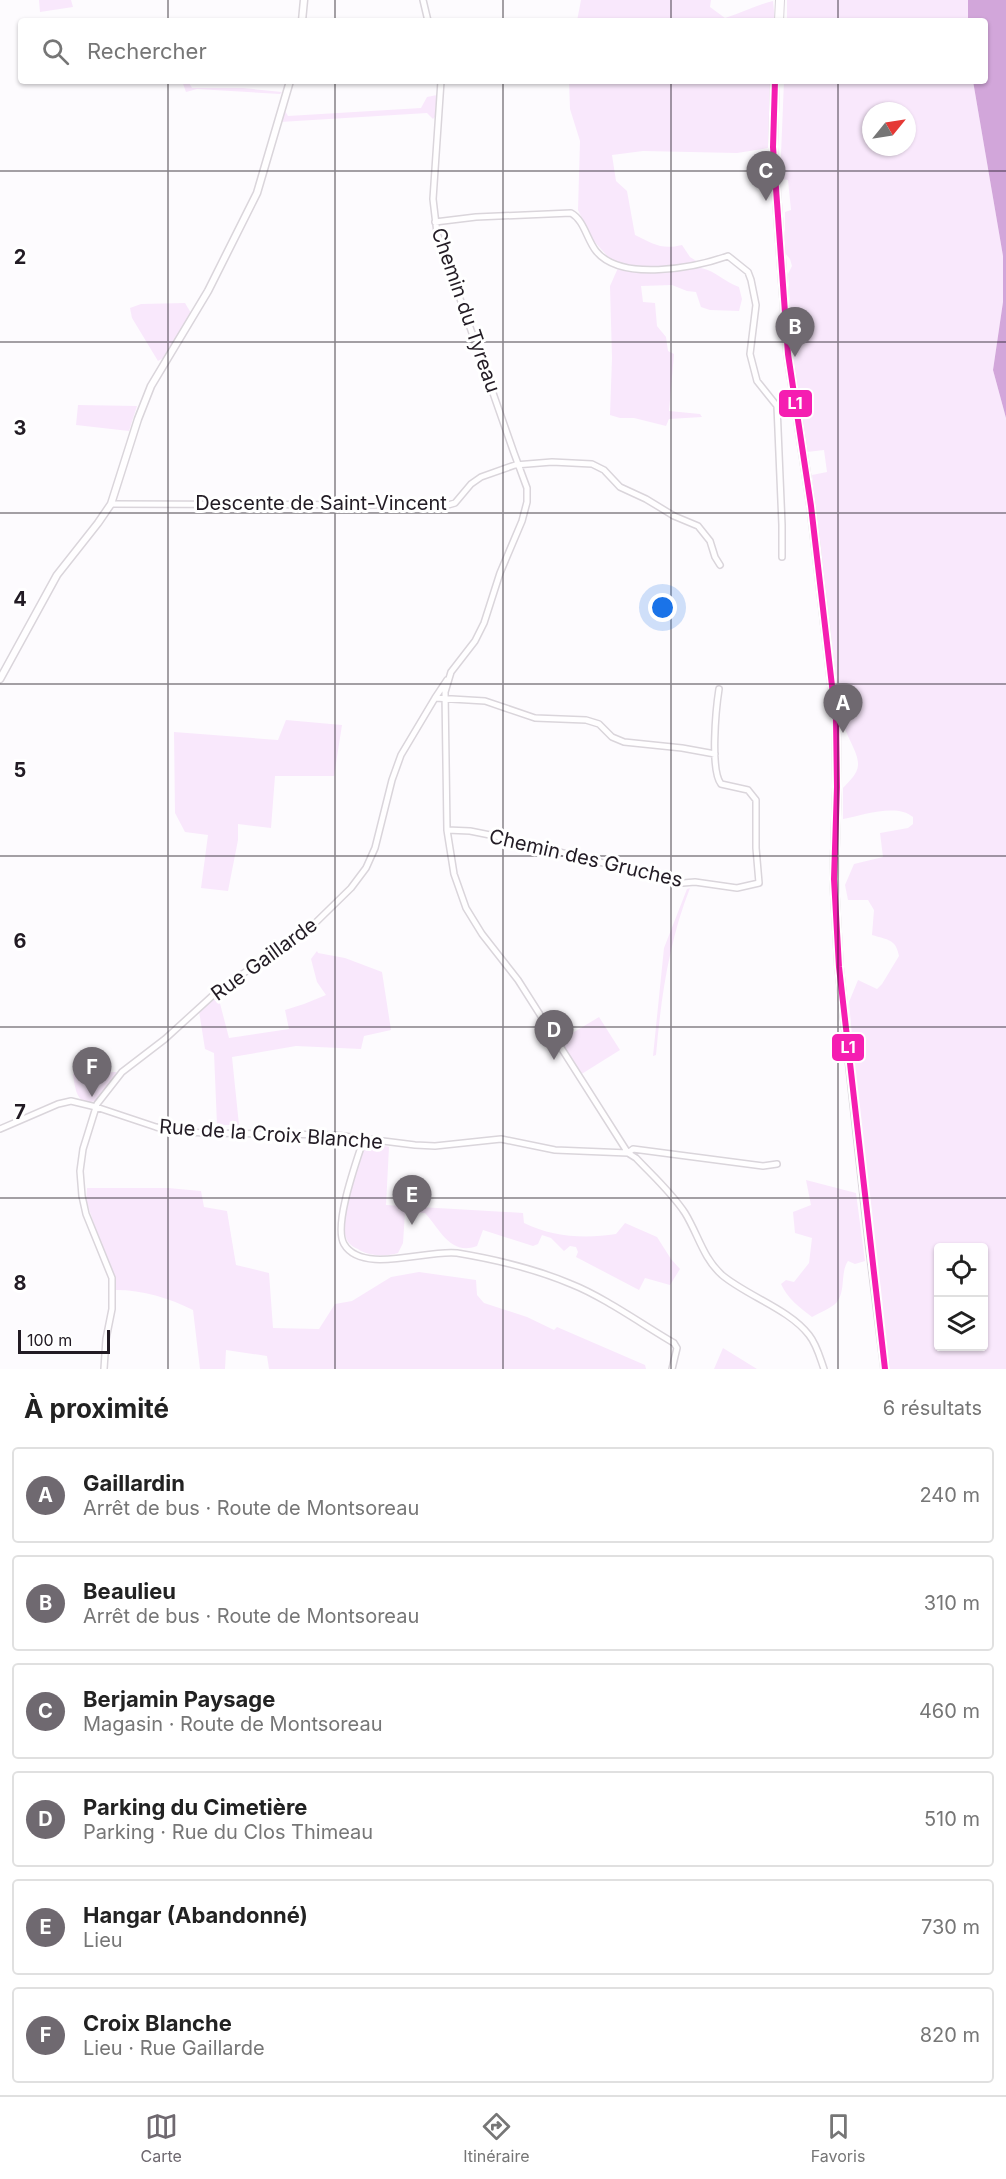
<!DOCTYPE html>
<html lang="fr">
<head>
<meta charset="utf-8">
<style>
  :root { --surface:#fff; --page:#f2f2f2; --text:#222; --muted:#767676; --line:#e0e0e0; --accent:#6f6970 }
  body { margin:0; font-family:Inter,sans-serif; background:var(--page); color:var(--text) }
  .controls { position:absolute; right:18px; bottom:18px; display:grid; overflow:hidden; border-radius:6px; box-shadow:0 2px 4px #0004 }
  .controls button { width:54px; height:54px; display:grid; place-items:center; padding:0; border:0; border-bottom:2px solid var(--line); background:var(--surface); color:var(--text); font:30px sans-serif }
  .compass { position:absolute; left:862px; top:102px; width:54px; height:54px; border-radius:50%; background:var(--surface); box-shadow:0 2px 4px #0004; rotate:60deg }
  .scale { position:absolute; left:18px; bottom:15px; width:92px; box-sizing:border-box; padding-left:6px; border:3px solid #221b24; border-top:0; font-size:16px; line-height:21px; white-space:nowrap; color:#221b24; -webkit-text-stroke:4px #fff; paint-order:stroke }
  .you { position:absolute; left:663px; top:608px; width:21px; height:21px; margin:-15px; border:4px solid #fff; border-radius:50%; background:#1a73e8; box-shadow:0 0 0 9px #1a73e833 }
  .badge { display:grid; place-items:center; width:39px; height:39px; border-radius:50%; background:var(--accent); color:#fff; font-size:20px; font-weight:700 }
  .pin { position:absolute; translate:-50% -50px; filter:drop-shadow(0 2px 3px #0008) }
  .pin::after { content:''; position:absolute; top:32px; width:21px; height:18px; background:inherit; clip-path:polygon(0 0,100% 0,50% 100%) }
  .list { margin:0; padding:0; list-style:none }
  h2 { display:flex; justify-content:space-between; align-items:center; height:78px; margin:0; padding:0 24px; font-size:26px }
  h2 small { font-size:20px; font-weight:400; color:var(--muted) }
  .list li { display:grid; grid-template-columns:39px 1fr auto; gap:18px; align-items:center; box-sizing:border-box; height:96px; margin:0 12px 12px; padding:0 12px; border:2px solid var(--line); border-radius:6px }
  .list b { display:block; font-size:22px; white-space:nowrap }
  .list p { margin:0; font-size:20px; white-space:nowrap; color:var(--muted) }
  .list em { font-size:20px; font-style:normal; color:var(--muted) }
  .icon { flex:none; width:33px; height:33px; fill:none; stroke:currentColor; stroke-width:2; stroke-linecap:round; stroke-linejoin:round }
  .map { position:relative; flex:none; width:1006px; height:1369px; overflow:hidden }
  .search { position:absolute; background:var(--surface); box-shadow:0 2px 4px #0004; left:18px; right:18px; top:18px; height:66px; display:flex; align-items:center; gap:15px; box-sizing:border-box; padding:0 21px; border-radius:6px; color:var(--muted); font-size:22px }
  .sheet { height:726px; background:var(--surface) }
  nav { display:flex; justify-content:space-around; align-items:center; box-sizing:border-box; height:84px; border-top:2px solid var(--line); background:var(--surface); font-size:16px; color:var(--muted) }
  nav a { display:grid; justify-items:center; gap:3px }
  nav .on { color:var(--accent) }
  .map>svg:first-child { display:block }
  .green { fill:#f9e8fc; fill-rule:evenodd }
  .water { fill:#d2a6da }
  .lines { fill:none; stroke-linecap:round; stroke-linejoin:round }
  .minor-casing { stroke:#dad5db; stroke-width:8 }
  .tertiary-casing { stroke:#dad5db; stroke-width:9 }
  .secondary-casing { stroke:#dad5db; stroke-width:10 }
  .minor { stroke:#fffeff; stroke-width:5 }
  .tertiary { stroke:#fffeff; stroke-width:6 }
  .secondary { stroke:#fffeff; stroke-width:8 }
  .bus-1-casing { stroke:#fff; stroke-width:10 }
  .bus-1 { stroke:#f51eb1; stroke-width:6 }
  .grid { fill:none; stroke:#221b24; stroke-width:1.5; stroke-opacity:0.55 }
  .labels { text-anchor:middle; dominant-baseline:central; stroke-width:6; stroke-linejoin:round; paint-order:stroke }
  .street-label { font-size:20px; fill:#221b24; stroke:#fff }
  .grid-label { font-size:20px; text-anchor:middle; font-weight:bold; fill:#221b24; stroke:#fff; stroke-width:6; stroke-linejoin:round; paint-order:stroke }
  .line-badge { stroke:#fff; stroke-width:2 }
  .badge-label { font-size:16px; text-anchor:middle; font-weight:bold; fill:#fff }
</style>
</head>
<body>
<div class="map">
<svg width="1006" height="1369" viewBox="0 0 1006 1369">
  <rect width="100%" height="100%" fill="#fdfbfe"/>
  <!-- green -->
  <path class="green" d="M39,0H71L73,7L40,12Z
    M581,0H711L710,7L725,18C742,13 756,5 773,1L775,21H577Z
    M787,0H968V21H787Z
    M182,81H188L192,88H243L282,92L280,94L197,89L186,92Z
    M569,81H772L768,148L737,153L643,151L612,155L616,181L627,191L635,235C654,244 661,250 682,245L690,257L698,262L701,268C716,271 724,282 739,287L742,299L739,311L710,310L701,307L696,292L687,291L672,285L641,286L643,302L655,303L657,326L666,337L668,351L674,354L669,411L700,414L702,417L669,419L666,426L634,418H620L610,415L612,358L610,286L618,268L592,239L578,210L580,141L570,109Z
    M784,81H973L1003,256V302L993,370L1006,418V1369H889L858,1105L849,1002L858,980L877,989L882,984L899,956C896,939 888,940 872,935L874,910L868,900H848L845,885L854,864L883,857L880,833L908,828L913,824V817C897,803 863,815 843,819V788C848,782 858,774 858,765C859,752 844,734 842,718C831,637 821,556 812,475L827,472L824,450L807,452L794,361L788,274L792,266L790,259L785,253V212L791,210L788,180L780,179ZM871,111H907V147H871ZM938,1248H984V1346H938Z
    M437,95C437,103 439,114 433,119L427,113L280,122L284,109L288,116L421,108L427,97Z
    M185,303L191,313L163,358L158,361L132,318L130,308L141,304Z
    M78,405L137,406L129,431L76,425Z
    M286,720L342,725L334,776H275L271,828L238,824V840L228,891L201,888L208,835L185,832L175,813L174,732L278,740Z
    M690,888C669,941 661,998 656,1055L653,1056L664,948L687,889Z
    M317,951L318,953L345,958L382,972L391,1030L364,1036L361,1049L296,1046L232,1057L239,1125H217L214,1053L205,1049L199,1011L217,992L229,1038L289,1029L285,1010L304,1004L326,995L317,982L311,959Z
    M599,1017L620,1050L580,1075L559,1041Z
    M116,1072L117,1074L97,1100C77,1109 75,1088 73,1074Z
    M371,1143L389,1147L386,1205L523,1213L524,1223C552,1237 585,1239 616,1234L625,1223L657,1237L671,1259L680,1269L670,1285L645,1278L639,1290L576,1257L578,1252L576,1247L570,1246L564,1251L551,1238L542,1235L538,1244L533,1246L483,1230L477,1246C450,1256 440,1229 425,1213H405L403,1243L398,1253C387,1257 371,1256 361,1251C357,1248 352,1247 349,1243C334,1224 357,1169 364,1147Z
    M806,1180L856,1193L865,1261L855,1264L848,1261C840,1273 846,1290 837,1302C832,1308 819,1313 812,1317C800,1308 787,1298 781,1284L786,1280L794,1282L809,1263L812,1238L795,1233L793,1212L811,1205Z
    M87,1188H168L201,1191L204,1207L227,1211L236,1265L269,1273L273,1328L319,1329L335,1304L352,1301L391,1277L419,1272L476,1280L477,1295L484,1303L527,1317L554,1330L557,1327L645,1365L646,1369H269L267,1356L226,1350L225,1369H200L193,1310C169,1298 143,1290 116,1290L86,1200Z
    M723,1348L757,1369H714Z"/>
  <!-- water -->
  <path class="water" d="M968,0H1006V418L993,370L1003,302V256L973,81H985V21H968Z"/>
  <g class="lines">
    <!-- minor casing -->
    <g class="minor-casing">
      <path id="minor" d="M423,0L428,21
        M441,81L433,199L437,233L514,453L527,488V502L522,521L500,573L484,623L475,641L451,672L445,692L447,830L454,874L466,908L482,934L518,980L628,1153
        M435,222L476,217L571,213C584,220 587,240 596,251C621,282 694,268 728,256L748,272L751,280L756,305L750,354L757,381L777,406L782,525V557
        M111,504L448,505L455,503L471,484L481,477L515,465L552,462L592,464L604,470L620,487L646,499L674,516L698,526L710,541L715,557L720,565
        M435,698L447,680
        M447,830L470,831L500,837L683,883L695,882L737,888L759,883L756,848V800L748,790L721,784C710,770 716,708 719,689
        M0,1129L58,1104L71,1101L96,1107L156,1127L172,1131L204,1133L335,1135L415,1145L435,1146L501,1139L555,1150L628,1153L633,1149L763,1166L777,1164
        M364,1138C357,1160 333,1225 344,1244C362,1275 428,1249 457,1253C493,1259 538,1270 571,1284C604,1297 643,1325 674,1343L677,1348L672,1369
        M628,1153L636,1158C652,1175 672,1193 685,1213C698,1234 703,1258 722,1275C747,1296 789,1309 809,1335C817,1345 820,1358 824,1369
        M104,1369L106,1339L112,1309V1278L86,1214L82,1196L80,1171L83,1149L97,1104L122,1072L165,1039L221,988L305,933L351,888L366,868L375,848L392,780L401,755L435,698L485,701L535,718L586,720L599,724L612,737L624,742L682,748L715,754"/>
    </g>
    <!-- tertiary casing -->
    <g class="tertiary-casing">
      <path id="tertiary" d="M302,21L304,0
        M0,679L57,575L98,523L111,504L138,419L151,386L208,291L257,193L290,81"/>
    </g>
    <!-- secondary casing -->
    <g class="secondary-casing">
      <path id="secondary" d="M779,21L780,0
        M775,81L773,147L788,354L811,506L836,720L837,787L834,879L839,967L869,1240L885,1369"/>
    </g>
    <!-- minor -->
    <use href="#minor" class="minor"/>
    <!-- tertiary -->
    <use href="#tertiary" class="tertiary"/>
    <!-- secondary -->
    <use href="#secondary" class="secondary"/>
    <!-- bus-1 casing -->
    <g class="bus-1-casing">
      <path id="bus-1" d="M775,81L773,147L788,354L811,506L836,720L837,787L834,879L839,967L885,1369"/>
    </g>
    <!-- bus-1 -->
    <use href="#bus-1" class="bus-1"/>
  </g>
  <!-- grid -->
  <path class="grid" d="M168,0V21M335,0V21M503,0V21M671,0V21M838,0V21M168,81V1369M335,81V1369M503,81V1369M671,81V1369M838,81V1369M0,171H1006M0,342H1006M0,513H1006M0,684H1006M0,856H1006M0,1027H1006M0,1198H1006"/>
  <g class="labels">
    <!-- street labels -->
    <g class="street-label">
      <text transform="translate(466 310) rotate(71)">Chemin du Tyreau</text>
      <text x="321" y="503">Descente de Saint-Vincent</text>
      <text transform="translate(586 858) rotate(13)">Chemin des Gruches</text>
      <text transform="translate(264 959) rotate(-36)">Rue Gaillarde</text>
      <text transform="translate(271 1134) rotate(4)">Rue de la Croix Blanche</text>
    </g>
  </g>
  <g class="grid-label">
    <text x="20" y="264">2</text>
    <text x="20" y="435">3</text>
    <text x="20" y="606">4</text>
    <text x="20" y="777">5</text>
    <text x="20" y="948">6</text>
    <text x="20" y="1119">7</text>
    <text x="20" y="1290">8</text>
  </g>
  <g class="line-badge">
    <rect x="778" y="389" width="35" height="29" rx="6" fill="#f51eb1"/>
    <rect x="831" y="1033" width="34" height="29" rx="6" fill="#f51eb1"/>
  </g>
  <g class="badge-label">
    <text x="795" y="409">L1</text>
    <text x="848" y="1053">L1</text>
  </g>
</svg>
<div class="controls">
<button><svg class="icon" aria-label="locate" viewBox="0 0 24 24"><circle cx="12" cy="12" r="6"/><path d="M12 2v4M12 18v4M2 12h4M18 12h4"/></svg></button>
<button><svg class="icon" aria-label="layers" viewBox="0 0 24 24"><path d="M12 4l9 5-9 5-9-5zM3 14l9 5 9-5"/></svg></button>
</div>
<svg class="compass" viewBox="-18 -18 36 36"><path d="M0-13l5 13h-10z" fill="#e53935"/><path d="M0 13l5-13h-10z" fill="#767676"/></svg>
<div class="scale">100 m</div>
<div class="you"></div>
<div class="pin badge" style="left:843px;top:733px">A</div>
<div class="pin badge" style="left:795px;top:357px">B</div>
<div class="pin badge" style="left:766px;top:201px">C</div>
<div class="pin badge" style="left:554px;top:1060px">D</div>
<div class="pin badge" style="left:412px;top:1225px">E</div>
<div class="pin badge" style="left:92px;top:1097px">F</div>
<div class="search"><svg class="icon" aria-label="search" viewBox="0 0 24 24"><circle cx="10" cy="10" r="6"/><path d="M15 15l6 6"/></svg>Rechercher</div>
</div>
<section class="sheet">
<h2>À proximité<small>6 résultats</small></h2>
<ul class="list">
<li><span class="badge">A</span><div><b>Gaillardin</b><p>Arrêt de bus · Route de Montsoreau</p></div><em>240 m</em></li>
<li><span class="badge">B</span><div><b>Beaulieu</b><p>Arrêt de bus · Route de Montsoreau</p></div><em>310 m</em></li>
<li><span class="badge">C</span><div><b>Berjamin Paysage</b><p>Magasin · Route de Montsoreau</p></div><em>460 m</em></li>
<li><span class="badge">D</span><div><b>Parking du Cimetière</b><p>Parking · Rue du Clos Thimeau</p></div><em>510 m</em></li>
<li><span class="badge">E</span><div><b>Hangar (Abandonné)</b><p>Lieu</p></div><em>730 m</em></li>
<li><span class="badge">F</span><div><b>Croix Blanche</b><p>Lieu · Rue Gaillarde</p></div><em>820 m</em></li>
</ul>
</section>
<nav>
<a class="on"><svg class="icon" aria-label="map" viewBox="0 0 24 24"><path d="M3 6l6-2 6 2 6-2v14l-6 2-6-2-6 2zM9 4v14M15 6v14"/></svg>Carte</a>
<a><svg class="icon" aria-label="directions" viewBox="0 0 24 24"><path d="M12 3l9 9-9 9-9-9zM9 14v-3h6M13 9l2 2-2 2"/></svg>Itinéraire</a>
<a><svg class="icon" aria-label="saved" viewBox="0 0 24 24"><path d="M7 4h10v16l-5-4-5 4z"/></svg>Favoris</a>
</nav>
</body>
</html>
